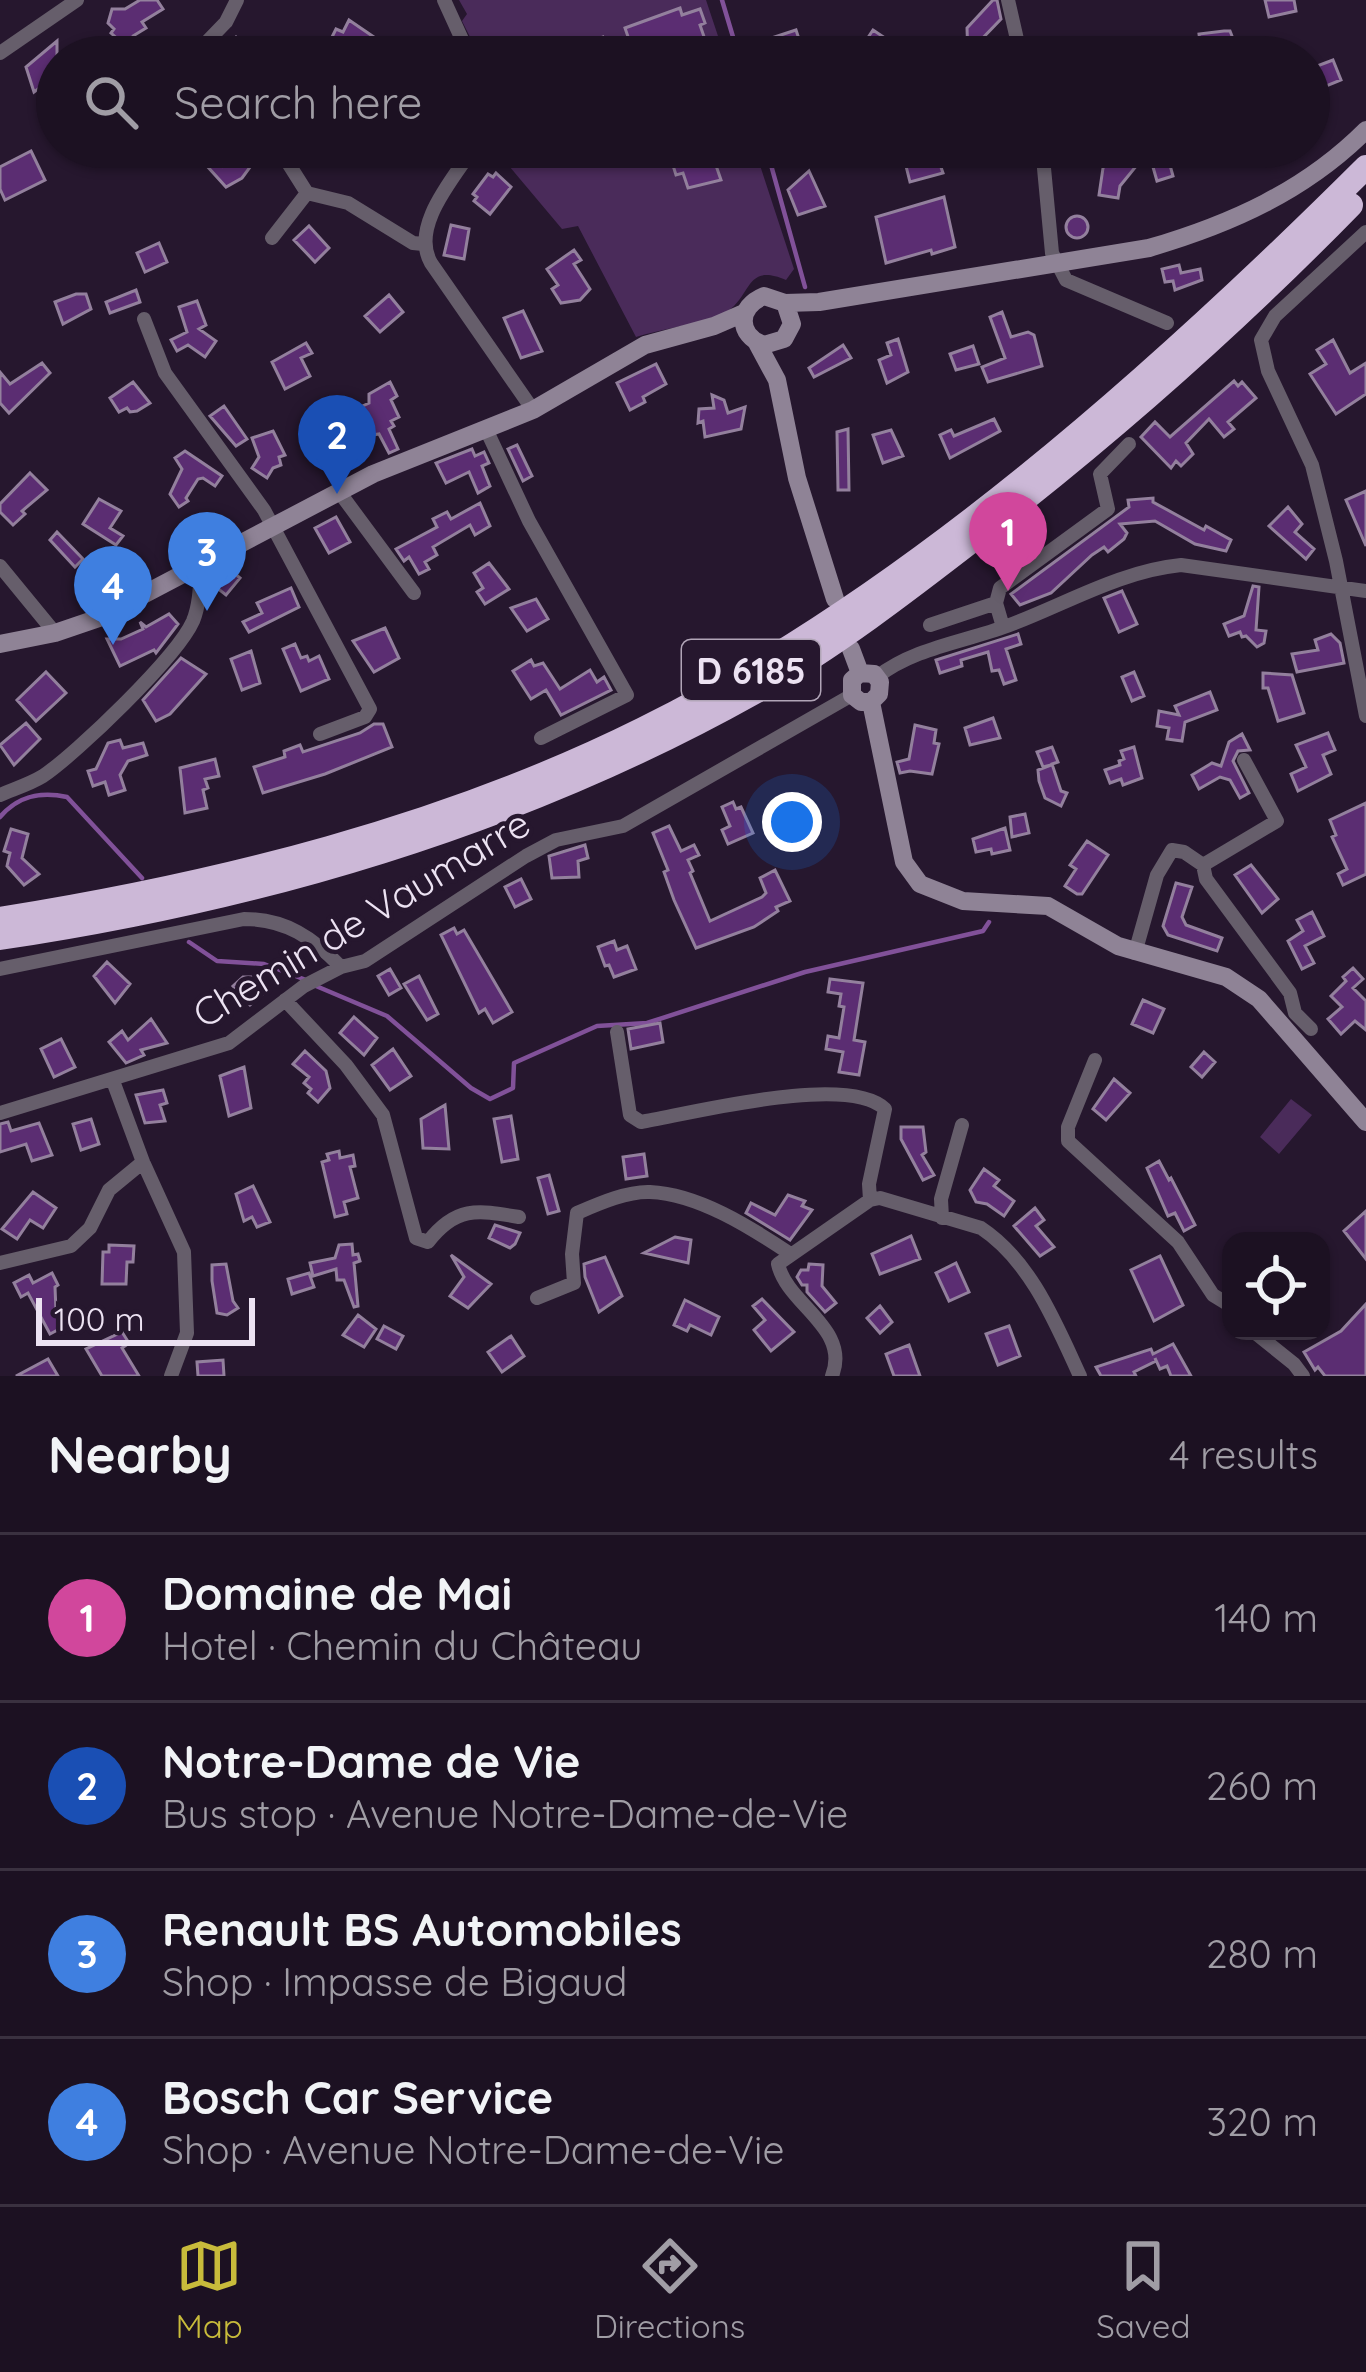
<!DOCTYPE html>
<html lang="en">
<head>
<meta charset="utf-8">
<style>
  :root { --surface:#1c1122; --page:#291f2f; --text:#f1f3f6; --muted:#a09da5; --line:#3a3140; --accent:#c8bb3b }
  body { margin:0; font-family:Quicksand,sans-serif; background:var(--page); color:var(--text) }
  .controls { position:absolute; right:36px; bottom:36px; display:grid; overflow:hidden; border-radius:24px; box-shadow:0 3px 9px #0004 }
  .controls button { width:108px; height:108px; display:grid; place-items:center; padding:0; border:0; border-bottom:3px solid var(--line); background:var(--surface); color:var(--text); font:60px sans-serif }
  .scale { position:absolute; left:36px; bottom:30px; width:219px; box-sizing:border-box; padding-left:12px; border:6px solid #ece2f2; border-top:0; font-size:33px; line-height:42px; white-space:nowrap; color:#ece2f2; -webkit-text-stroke:9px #26172e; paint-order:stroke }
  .you { position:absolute; left:792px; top:822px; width:42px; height:42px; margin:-30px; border:9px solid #fff; border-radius:50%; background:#1a73e8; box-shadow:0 0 0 18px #1a73e833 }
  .badge { display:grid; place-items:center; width:78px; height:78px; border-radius:50%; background:var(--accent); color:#fff; font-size:39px; font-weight:700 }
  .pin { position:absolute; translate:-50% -99px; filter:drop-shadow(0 3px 6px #0008) }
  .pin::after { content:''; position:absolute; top:63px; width:42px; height:36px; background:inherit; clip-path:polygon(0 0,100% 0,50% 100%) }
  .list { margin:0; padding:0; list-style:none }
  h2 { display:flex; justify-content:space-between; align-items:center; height:156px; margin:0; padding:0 48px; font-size:51px }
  h2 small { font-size:39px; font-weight:400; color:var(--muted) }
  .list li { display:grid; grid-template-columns:78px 1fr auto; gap:36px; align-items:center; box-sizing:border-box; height:168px; padding:0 48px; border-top:3px solid var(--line) }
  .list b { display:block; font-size:45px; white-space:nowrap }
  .list p { margin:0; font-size:39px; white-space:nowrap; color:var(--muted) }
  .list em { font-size:39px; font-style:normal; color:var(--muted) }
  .icon { flex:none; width:66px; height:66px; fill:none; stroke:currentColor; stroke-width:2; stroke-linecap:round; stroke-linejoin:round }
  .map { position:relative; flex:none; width:1366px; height:1376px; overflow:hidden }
  .search { position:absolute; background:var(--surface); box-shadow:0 3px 9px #0004; left:36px; right:36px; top:36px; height:132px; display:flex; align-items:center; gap:30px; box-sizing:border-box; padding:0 42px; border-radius:66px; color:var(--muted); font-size:45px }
  .sheet { height:828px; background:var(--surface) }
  nav { display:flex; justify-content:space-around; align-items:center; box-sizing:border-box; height:168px; border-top:3px solid var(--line); background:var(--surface); font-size:33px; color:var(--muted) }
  nav a { display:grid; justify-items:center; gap:6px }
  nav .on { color:var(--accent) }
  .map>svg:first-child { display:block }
  .green { fill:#4a2b5a }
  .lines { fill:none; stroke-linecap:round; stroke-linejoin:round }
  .stream { stroke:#815199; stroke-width:4.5 }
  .building { fill:#5b2d72; stroke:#93809d; stroke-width:3 }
  .street { stroke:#665e6b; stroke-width:14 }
  .secondary { stroke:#8f8396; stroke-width:18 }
  .highway { stroke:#ccb8d7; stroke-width:24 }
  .labels { text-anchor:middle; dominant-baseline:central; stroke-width:9; stroke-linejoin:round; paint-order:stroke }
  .shield { fill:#26172e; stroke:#b1a5b7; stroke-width:3 }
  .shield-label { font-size:36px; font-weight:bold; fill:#ece2f2 }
  .street-label { font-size:39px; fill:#ece2f2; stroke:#26172e }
</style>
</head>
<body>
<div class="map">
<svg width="1366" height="1376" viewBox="0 0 1366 1376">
  <rect width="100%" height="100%" fill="#26172e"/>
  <!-- green -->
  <path class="green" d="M459,0H706L725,57H480L462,21L467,14Z
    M493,147H754L794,269L786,280C746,263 752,294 728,311C712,322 657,330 636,337L578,226L562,229Z
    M1291,1099L1312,1115L1279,1154L1260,1137Z"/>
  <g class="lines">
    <!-- stream -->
    <path class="stream" d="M722,0L739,57
      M766,147L805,287
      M0,817C18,796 40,791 67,797L142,878
      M189,942L217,961L264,964L306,980
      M316,986L387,1016L471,1088L490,1099L513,1088L514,1063L597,1026L647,1023L805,972L983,931L989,922"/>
  </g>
  <!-- building -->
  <path class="building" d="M140,0H157L163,9L142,22L146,28L133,36L128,48L111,33L114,29L108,23L112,9H125Z
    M993,0H997L1001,19L977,44L992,57H968L967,28Z
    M1265,0H1294L1296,11L1269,17Z
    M680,8L682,15L700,9L705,23L700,25L711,57H635L625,28Z
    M349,20L384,44L377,54L358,39L350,57H322L336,29L343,32Z
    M796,30L804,54L761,57L756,43Z
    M873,30L894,44L883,57H855Z
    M1224,31H1230L1232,36L1234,53L1202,57L1199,34Z
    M236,37L251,50L246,57H218Z
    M603,37L612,57H591L585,44Z
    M57,41V64L45,74V84L34,92L26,67Z
    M1333,60L1341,80L1309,93V69Z
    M244,147H252L259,155L242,178L226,187L207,166L216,158L223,166Z
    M693,147L695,153L710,148L721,180L688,188L683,173L676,175L670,156Z
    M911,147H934L943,173L910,182L904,158Z
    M1127,147H1165L1173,176L1157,181L1151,160L1137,165L1120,186L1118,198L1099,195L1103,168L1117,150Z
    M31,151L45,180L5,200L0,189V167Z
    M809,171L825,206L798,215L788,190Z
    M496,173L511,187L490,214L474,201L477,197L473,194L488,174L493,177Z
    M944,197L955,247L932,254L931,250L886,263L876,217Z
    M1066 227a11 11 0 1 1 22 0a11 11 0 1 1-22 0Z
    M451,225L469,229L464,259L444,255Z
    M309,226L329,248L315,262L294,240Z
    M159,243L167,262L145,272L137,253Z
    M574,250L581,260L574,264L590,289L580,300L561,303L552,289L558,285L547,269Z
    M1179,265L1181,273L1200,269L1202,280L1175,290L1173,281L1165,282L1162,269Z
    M136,290L140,302L110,313L106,302Z
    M76,294H86L91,309L63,324L55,302Z
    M389,295L403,312L380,332L365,316Z
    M197,301L206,325L199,329L216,341L205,357L188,345L177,351L171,340L187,332L179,307Z
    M523,311L542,351L521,358L504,318Z
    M1002,312L1011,337L1028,332L1034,335L1042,366L988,382L982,367L1005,358L990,317Z
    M898,339L908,372L887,383L879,360L891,355L887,343Z
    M1333,340L1350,373L1366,363V394L1336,414L1310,374L1326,364L1317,350Z
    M306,343L312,353L301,358L310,376L285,389L272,362Z
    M843,345L851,358L814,377L809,368Z
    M973,346L979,364L956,370L950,354Z
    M42,363L50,373L9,413L0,403V372L10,384Z
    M656,364L666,384L643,397L645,402L630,410L617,383Z
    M1234,381L1238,386L1242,382L1256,398L1228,422L1234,429L1224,437L1209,419L1186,443L1193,454L1181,466L1176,461L1171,468L1141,437L1155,422L1170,437Z
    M133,382L150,403L137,411L130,412L127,408L119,412L110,398Z
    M390,382L397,396L391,400L399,417L391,421L394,426L389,429L398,449L389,453L379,434L359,437L352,424L359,420L356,409L369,403V394Z
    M712,395L724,400L728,413L745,407L741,429L705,437L703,421L698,423L699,409L714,408Z
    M224,406L247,439L236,446L210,416Z
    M994,419L1000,431L950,458L940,435L951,430L954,436Z
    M848,429L849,490H838L837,432Z
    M891,430L903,456L883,463L873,435Z
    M273,431L285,455L279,457L281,465L273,468L267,478L252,468L259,457L252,438Z
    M517,445L532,476L523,481L508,449Z
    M472,449L475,456L484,452L489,463L482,466L490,486L478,493L469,472L446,483L436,463Z
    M185,451L222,476L215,486L203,478L198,479L186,498L188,501L179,507L170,494L182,469L175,458Z
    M30,473L47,490L22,511L25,514L13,525L0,512V504Z
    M1366,491V546L1346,500Z
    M1153,498V502L1204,530L1206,526L1231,540L1226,551L1195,544L1155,521L1120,524L1127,533L1124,539L1108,552L1104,547L1092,555L1051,593L1020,605L1011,594L1129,507L1128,500Z
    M99,499L121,511L110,528L123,536L116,545L83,524Z
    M480,503L490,526L475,535L470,525L433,547L437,555L425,562L429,569L419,574L409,557L404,561L396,549L437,527L433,519L447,512L451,519Z
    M1288,507L1302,524L1295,532L1314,549L1306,559L1269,526Z
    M336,517L350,542L329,553L315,528Z
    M57,532L83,559L75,567L50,540Z
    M489,563L509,589L485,604L477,592L483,588L474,573Z
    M227,567L240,578L226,595L212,584Z
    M1253,586L1259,587L1256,630L1266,631L1264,643L1257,647L1246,636L1242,637L1240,632L1229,636L1224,624L1244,616Z
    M291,588L299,607L249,632L243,622L262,613L257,603Z
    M1122,591L1137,624L1119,632L1104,598Z
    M536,599L548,619L527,631L511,608Z
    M169,614L178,624L156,653L154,650L120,666L107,639H121L143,629L140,622L146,627Z
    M385,628L399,658L374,672L353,641Z
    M1018,634L1021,644L1006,649L1016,680L1004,684L999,670L992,671L988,652L961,660L962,666L940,673L936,660Z
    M1331,634L1340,643L1344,663L1297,672L1292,654L1318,650L1315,640Z
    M295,644L301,658L307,656L309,661L319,656L329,679L301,691L283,649Z
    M251,651L260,683L242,690L231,659Z
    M181,658L206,674L170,714L156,721L143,700Z
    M531,660L534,666L543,663L560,689L590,670L597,682L604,677L611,690L561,715L546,690L531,699L513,671Z
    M46,672L66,693L36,721L17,700Z
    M1134,672L1144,696L1132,701L1122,677Z
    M1263,673L1292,675L1304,713L1278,721L1268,688H1263Z
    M1210,692L1217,710L1185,722L1182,741L1167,739L1169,728L1157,726L1159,711L1179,715L1175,706Z
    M993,718L1000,738L970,745L965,728Z
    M26,723L40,739L14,765L0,745Z
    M374,724H383L392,747L325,774L263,793L254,767L285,757L284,751L300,745L303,752L360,733Z
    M915,725L936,730L934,743L939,744L932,774L910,771L900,773L897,762L909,759Z
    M1328,733L1335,750L1323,755L1331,774L1298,791L1291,774L1306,767L1296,745Z
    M1242,734L1250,750L1238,751L1233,761L1249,793L1240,798L1230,780L1220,777L1199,789L1192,775L1212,763L1221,766L1229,742Z
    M120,740L123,748L143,743L147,755L128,761L120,775L125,790L109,795L105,782L93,786L88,771L96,769L108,743Z
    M1052,747L1058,762L1052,764L1061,791L1067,793L1061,806L1045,798L1039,781L1038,770L1051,765L1043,767L1037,752Z
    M1134,747L1142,778L1123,785L1121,779L1110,783L1105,770L1120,765L1119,761L1124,759L1121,751Z
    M215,759L219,776L205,779L208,788L203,790L207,808L185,813L180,768Z
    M733,802L736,809L741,807L753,833L728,844L722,830L730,826L722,807Z
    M1366,803V874L1343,885L1338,874L1347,869L1332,837L1336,835L1330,820Z
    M1025,814L1029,833L1012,837L1010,817Z
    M669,826L681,851L694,845L699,855L688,860L693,871L690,873L710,921L762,897L766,893L760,878L775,870L790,901L776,907L778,911L754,927L696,948L674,900L664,872L668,870L653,833Z
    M1005,828L1010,850L992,854L991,849L976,852L973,839Z
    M11,829L28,834L22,858L39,874L24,885L7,866L10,853L4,851Z
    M1087,841L1108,855L1082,894H1077L1065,886L1076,869L1070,865Z
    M585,845L588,858L578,861L579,877L552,878L549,856Z
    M1251,865L1278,899L1262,913L1235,875Z
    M521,879L531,899L515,907L505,887Z
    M1176,883L1192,887L1182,917L1186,925L1222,938L1217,951L1168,935L1163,926Z
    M1312,912L1324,936L1305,946L1314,963L1302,969L1288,941L1303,931L1297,920Z
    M454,928L457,934L464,930L512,1012L493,1023L485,1009L479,1013L441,935Z
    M614,941L617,950L627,946L636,969L614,977L609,965L605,966L598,947Z
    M107,962L130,984L115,1003L94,976Z
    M1353,968L1363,979L1353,988L1366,1001V1030L1355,1021L1341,1034L1328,1019L1342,1007L1331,996L1346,981L1343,977Z
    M390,969L401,988L389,995L378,976Z
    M419,976L438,1014L427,1020L404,984Z
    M243,977H258L268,989L250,1005L233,986Z
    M830,979L863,983L854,1040L865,1042L859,1075L839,1072L843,1052L826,1049L828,1036L839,1038L844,1007L839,1006L841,994L828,992Z
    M1143,1000L1164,1009L1153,1033L1132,1024Z
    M354,1017L377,1038L364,1055L340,1033Z
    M151,1019L167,1043L141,1050L144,1055L126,1063L109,1042L122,1031L128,1040Z
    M660,1023L663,1042L631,1049L628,1029Z
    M61,1039L75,1067L54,1077L41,1049Z
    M393,1049L411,1076L390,1090L372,1065Z
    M305,1051L326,1071L330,1088L318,1102L308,1093L311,1089L304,1083L309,1077L293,1064Z
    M1204,1052L1215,1062L1202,1077L1191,1067Z
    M244,1067L251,1108L229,1116L220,1076Z
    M1114,1079L1130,1093L1106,1120L1093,1109Z
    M163,1090L167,1103L160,1105L165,1121L145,1123L136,1095Z
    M445,1105L449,1149L423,1148L421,1119Z
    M511,1116L518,1159L502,1162L494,1119Z
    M91,1119L99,1144L81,1150L73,1124Z
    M8,1122L11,1131L39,1123L52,1155L32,1161L26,1144L0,1152V1124Z
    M901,1127H923L926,1152L922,1155L934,1175L923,1180L901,1139Z
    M339,1151L340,1158L353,1155L355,1166L350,1167L358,1198L344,1202L347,1214L335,1217L322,1162L329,1160L327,1154Z
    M644,1154L647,1176L626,1179L623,1157Z
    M1159,1161L1169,1180L1171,1178L1195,1225L1184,1231L1175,1213L1168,1216L1147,1168Z
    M984,1169L999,1180L994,1186L1014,1201L1004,1216L987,1204L976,1202L970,1190Z
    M549,1175L559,1211L548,1214L538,1178Z
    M253,1186L270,1222L257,1227L252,1217L244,1221L236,1194Z
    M33,1192L56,1208L43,1228L30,1220L17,1239L2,1229Z
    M788,1195L805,1201L802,1206L812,1210L790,1240L746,1213L751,1203L775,1215Z
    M1035,1208L1044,1220L1036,1226L1054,1247L1040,1256L1014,1226Z
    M1366,1211V1259L1344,1231Z
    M495,1225L520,1233L515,1244L510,1248L489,1238Z
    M911,1236L920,1259L880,1274L872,1254Z
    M675,1237L691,1240L688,1263L644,1253Z
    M352,1244L353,1255L358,1254L360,1261L354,1263L358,1306L354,1307L344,1280H337L336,1269L313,1276L310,1263L335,1258L339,1245Z
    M109,1245L134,1246L133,1262H127L126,1284H102L103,1252H109Z
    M451,1255L491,1284L468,1308L450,1296L464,1277Z
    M1160,1256L1183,1305L1154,1321L1131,1270Z
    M605,1257L622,1296L599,1312L585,1277L584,1264Z
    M956,1263L969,1292L949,1301L936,1273Z
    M226,1264L233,1301L238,1308L227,1315L217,1313L212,1281V1265Z
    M809,1264L823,1265L822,1286L836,1303L825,1312L807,1292V1285H802L797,1277L801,1270H808Z
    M52,1273L58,1285L55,1287L56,1311L65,1326L50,1334L28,1293L21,1297L14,1283L29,1275L33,1283Z
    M309,1273L314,1287L292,1294L288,1279Z
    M762,1299L794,1332L771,1351L754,1330L765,1320L753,1306Z
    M685,1300L719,1317L711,1335L690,1325L687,1331L674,1325Z
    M1366,1304V1376H1325L1318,1367L1315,1370L1304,1352L1341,1331Z
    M880,1306L892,1322L880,1333L867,1318Z
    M358,1315L376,1329L364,1347L343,1335Z
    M384,1326L403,1336L396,1349L377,1339Z
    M1009,1326L1020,1356L998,1365L986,1334Z
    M122,1332L129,1343L122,1348L139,1376H102L86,1349Z
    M511,1336L524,1356L502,1372L488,1352Z
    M1173,1344L1191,1376H1171L1167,1366L1160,1369L1155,1358L1156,1361L1134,1372L1136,1376H1101L1096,1367L1151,1349L1153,1354Z
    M909,1345L920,1376H894L886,1354Z
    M48,1359L58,1376H16Z
    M223,1360L224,1376H198L197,1362Z"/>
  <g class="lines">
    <!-- street -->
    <path class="street" d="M444,0L470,57
      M1008,0L1021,57
      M0,53L77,0
      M200,57L199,50L226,22L237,0
      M278,147L307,193
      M474,147C454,178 410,226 431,263L533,410
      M1042,147L1052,253L1066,280L1167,323
      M1366,232L1275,316L1261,340L1268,371L1312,465L1336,561L1366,716
      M272,238L307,193L348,203L413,243L423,244
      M144,319L165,373L264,510L370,709L365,717L320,734
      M486,429L529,521L627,695L541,738
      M340,493L414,593
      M0,566L55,633
      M930,625L996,603
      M1003,627L996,603L1000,588L1108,509L1100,474L1129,444
      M877,677C914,648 964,642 1007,626C1064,605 1120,571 1181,565L1366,591
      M0,795C14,789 30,784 43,776C77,753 177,657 193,621C200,604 200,584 201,566
      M1203,865L1277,821L1244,760
      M1135,953L1157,875L1172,850L1184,852L1203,865L1206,879L1290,993L1295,1013L1311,1029
      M0,969L244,919C286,919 313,938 341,967
      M285,1000L346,1065L383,1115L416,1238L428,1242C456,1206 477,1210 519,1217
      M617,1032L630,1115L641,1122C693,1113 848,1073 885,1109L869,1184L870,1200
      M1095,1060L1068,1127V1141L1178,1242L1213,1295L1231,1306
      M113,1081L143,1162L184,1252L187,1333L171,1376
      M0,1113L229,1043L304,986L341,967L365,961L526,856L556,840L623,826L852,695
      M942,1218L941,1199L962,1125
      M0,1263L71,1246L90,1228L109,1190L143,1162
      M537,1298L574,1283L572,1254L577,1213C598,1204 627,1191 650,1192C698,1194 750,1227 789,1253
      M1253,1331L1294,1364L1303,1376
      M832,1376C851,1328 787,1305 778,1264L870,1200L880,1198L981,1228C1031,1261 1056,1324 1080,1376"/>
    <!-- secondary -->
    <path class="secondary" d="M785,303L792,324L784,339L764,345C737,335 737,307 764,296L785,303L819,302L1149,248C1231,224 1305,191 1366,130
      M757,343L777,380L797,478L835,599
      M0,644L55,633L99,618L373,474L533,410L645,345L714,326L744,313
      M851,649L860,673
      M860,673L852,680V695L861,702H871
      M860,673L874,674L880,682L879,694L871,702
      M871,702L904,862L920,884L963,901L1048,906L1118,946L1226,977L1259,999L1366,1122"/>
    <!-- highway -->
    <path class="highway" d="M0,919C219,884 444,828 643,729C907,599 1158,374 1366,167
      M0,938C262,899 523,822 755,692C833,648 907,591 978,536C1110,434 1234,325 1351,205"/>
  </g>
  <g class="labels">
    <!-- shield labels -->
    <rect class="shield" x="682" y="640" width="138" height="60" rx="9"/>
    <g class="shield-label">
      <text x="751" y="670">D 6185</text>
    </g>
    <!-- street labels -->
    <g class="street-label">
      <text transform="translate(361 918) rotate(-31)">Chemin de Vaumarre</text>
    </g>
  </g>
</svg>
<div class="controls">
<button><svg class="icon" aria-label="locate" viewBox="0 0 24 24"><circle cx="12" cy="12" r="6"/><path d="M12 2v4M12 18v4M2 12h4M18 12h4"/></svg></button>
</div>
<div class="scale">100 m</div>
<div class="you"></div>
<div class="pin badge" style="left:1008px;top:591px;background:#d1479c">1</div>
<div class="pin badge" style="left:337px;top:494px;background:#1a4fb4">2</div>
<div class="pin badge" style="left:207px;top:611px;background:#3f7fe0">3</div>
<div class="pin badge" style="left:113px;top:645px;background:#3f7fe0">4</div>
<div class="search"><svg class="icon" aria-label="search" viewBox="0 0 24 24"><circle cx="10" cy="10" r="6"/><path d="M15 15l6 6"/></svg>Search here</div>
</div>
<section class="sheet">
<h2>Nearby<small>4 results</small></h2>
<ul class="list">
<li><span class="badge" style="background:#d1479c">1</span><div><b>Domaine de Mai</b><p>Hotel · Chemin du Château</p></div><em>140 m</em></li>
<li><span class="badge" style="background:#1a4fb4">2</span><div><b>Notre-Dame de Vie</b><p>Bus stop · Avenue Notre-Dame-de-Vie</p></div><em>260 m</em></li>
<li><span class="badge" style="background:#3f7fe0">3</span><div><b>Renault BS Automobiles</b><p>Shop · Impasse de Bigaud</p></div><em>280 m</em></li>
<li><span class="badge" style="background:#3f7fe0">4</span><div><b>Bosch Car Service</b><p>Shop · Avenue Notre-Dame-de-Vie</p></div><em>320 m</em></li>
</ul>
</section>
<nav>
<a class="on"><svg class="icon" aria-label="map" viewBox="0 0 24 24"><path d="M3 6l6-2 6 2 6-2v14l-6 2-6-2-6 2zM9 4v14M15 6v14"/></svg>Map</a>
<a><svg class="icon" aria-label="directions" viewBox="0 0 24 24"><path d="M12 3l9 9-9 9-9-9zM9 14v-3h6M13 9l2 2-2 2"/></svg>Directions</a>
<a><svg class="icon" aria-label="saved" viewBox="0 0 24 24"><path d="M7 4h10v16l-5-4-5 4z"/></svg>Saved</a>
</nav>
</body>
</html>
